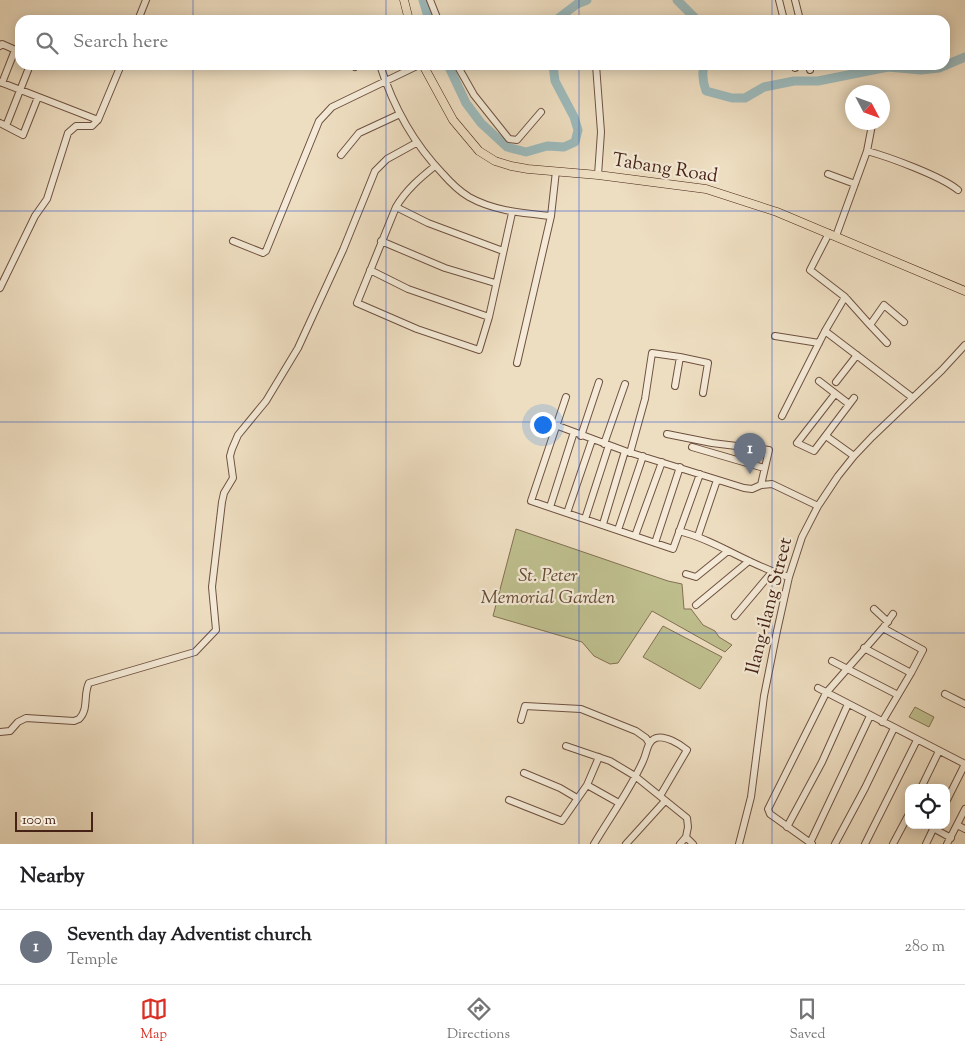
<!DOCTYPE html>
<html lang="en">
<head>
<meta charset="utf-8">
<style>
  :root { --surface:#fff; --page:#f6f6f6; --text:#202124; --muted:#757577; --line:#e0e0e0; --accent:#d93025 }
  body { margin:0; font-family:"Sorts Mill Goudy",serif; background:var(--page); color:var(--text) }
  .controls { position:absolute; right:15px; bottom:15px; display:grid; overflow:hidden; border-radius:10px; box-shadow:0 2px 12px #0003 }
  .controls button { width:45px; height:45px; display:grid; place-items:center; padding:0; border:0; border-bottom:1px solid var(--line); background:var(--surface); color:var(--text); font:25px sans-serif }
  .compass { position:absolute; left:845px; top:85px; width:45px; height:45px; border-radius:50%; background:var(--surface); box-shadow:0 2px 12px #0003; rotate:131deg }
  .scale { position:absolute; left:15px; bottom:12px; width:78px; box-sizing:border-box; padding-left:5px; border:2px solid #452215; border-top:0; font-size:14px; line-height:18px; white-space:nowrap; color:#452215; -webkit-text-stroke:4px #f4ead7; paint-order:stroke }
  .you { position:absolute; left:542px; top:424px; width:18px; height:18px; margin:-12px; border:4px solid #fff; border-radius:50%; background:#1a73e8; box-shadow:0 0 0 8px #1a73e833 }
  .badge { display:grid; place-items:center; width:32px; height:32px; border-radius:50%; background:var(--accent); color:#fff; font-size:16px; font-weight:700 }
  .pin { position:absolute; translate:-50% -41px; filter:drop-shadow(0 1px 2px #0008) }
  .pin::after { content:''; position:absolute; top:26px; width:18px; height:15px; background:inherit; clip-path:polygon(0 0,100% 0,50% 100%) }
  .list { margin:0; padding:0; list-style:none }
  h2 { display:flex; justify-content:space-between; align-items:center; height:65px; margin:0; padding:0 20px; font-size:21px }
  h2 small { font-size:16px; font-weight:400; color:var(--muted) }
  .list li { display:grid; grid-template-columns:32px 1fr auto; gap:15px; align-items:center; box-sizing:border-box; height:75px; padding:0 20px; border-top:1px solid var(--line) }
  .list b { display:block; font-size:19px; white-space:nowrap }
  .list p { margin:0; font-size:16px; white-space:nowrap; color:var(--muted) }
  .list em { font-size:16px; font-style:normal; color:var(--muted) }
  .icon { flex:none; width:28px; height:28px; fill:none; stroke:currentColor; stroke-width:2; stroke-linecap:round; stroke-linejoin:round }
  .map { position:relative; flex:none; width:965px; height:844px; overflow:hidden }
  .search { position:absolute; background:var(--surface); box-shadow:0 2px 12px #0003; left:15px; right:15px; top:15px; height:55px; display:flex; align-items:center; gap:12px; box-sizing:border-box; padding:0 18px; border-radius:15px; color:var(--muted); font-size:19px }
  .sheet { height:140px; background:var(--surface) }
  nav { display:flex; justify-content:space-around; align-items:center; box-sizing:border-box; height:70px; border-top:1px solid var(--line); background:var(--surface); font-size:14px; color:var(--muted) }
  nav a { display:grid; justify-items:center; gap:2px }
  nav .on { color:var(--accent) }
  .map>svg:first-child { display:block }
  .green { fill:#bfbf8e; stroke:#827052 }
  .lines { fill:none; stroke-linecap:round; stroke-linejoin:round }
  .river { stroke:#9cbabc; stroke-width:9 }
  .minor-casing { stroke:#6f5140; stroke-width:8 }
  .major-casing { stroke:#452215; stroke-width:9 }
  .minor { stroke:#f4ead7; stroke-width:6 }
  .major { stroke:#eedec1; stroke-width:8 }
  .grid { fill:none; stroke:#1d4ed8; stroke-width:1; stroke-opacity:0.55 }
  .labels { text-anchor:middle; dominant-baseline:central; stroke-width:4.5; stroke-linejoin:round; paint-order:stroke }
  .street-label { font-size:19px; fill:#452215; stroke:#f4ead7 }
  .park-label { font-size:19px; font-style:italic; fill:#644933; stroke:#f4ead7 }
</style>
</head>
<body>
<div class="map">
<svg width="965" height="844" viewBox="0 0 965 844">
  <rect width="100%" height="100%" fill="#eedec1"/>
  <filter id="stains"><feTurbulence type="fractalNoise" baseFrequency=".004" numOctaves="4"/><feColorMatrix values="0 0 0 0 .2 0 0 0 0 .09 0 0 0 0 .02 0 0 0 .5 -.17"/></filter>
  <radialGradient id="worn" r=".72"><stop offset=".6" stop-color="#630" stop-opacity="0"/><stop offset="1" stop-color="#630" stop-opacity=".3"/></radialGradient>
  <!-- green -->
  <path class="green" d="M516,529L668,581L682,584L684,609H691L703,625L715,631L719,637L732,645L725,652L652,611L618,663L610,664L594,656L582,642L493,616Z
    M663,626L722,657L700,689L643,657Z
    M915,707L934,717L929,727L909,717Z"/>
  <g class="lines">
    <!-- river -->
    <path class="river" d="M423,0L429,20
      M677,0L697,20
      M556,20L577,4L587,0
      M448,65L466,103L481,123L507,147L526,152L547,146L564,147L575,142L578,130L574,117L555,81L553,65
      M704,65C702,73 703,83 706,91L732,98H745L764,87L794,81H818L888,67L921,70L939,68L965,57"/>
    <!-- minor casing -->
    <g class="minor-casing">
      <path id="minor" d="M430,0L438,20
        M779,0L784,20
        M795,0L800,20
        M138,20L146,0
        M0,46L2,44L20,52
        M380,65C393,106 413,143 443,174C450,182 459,191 469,197C494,211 522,213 551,216
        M457,65L474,95L509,139L517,140L541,112
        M596,65L601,132L598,175
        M794,65L795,68
        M809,65L810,70
        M355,67L358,65
        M0,82L98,120
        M2,83L15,50
        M0,123L23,135L38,97
        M6,126L30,65
        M867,151L872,125
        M341,155L359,133L400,114
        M435,166C420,178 406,190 396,207L357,303L417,329L479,350L489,317L512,213
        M828,174L855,184
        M396,207L428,223L503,251
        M829,233L810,270L845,297L870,325L884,305L904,322
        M836,236L867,151C889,157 941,176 958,190
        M233,241L263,253L266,251L319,121L332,107L419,65
        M381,241L445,268L495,283
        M370,270L408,289L489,317
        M0,288L35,216L47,199L68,133L76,126H92L98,120L121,65
        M870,325L887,343
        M825,331L913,398
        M775,336L819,343
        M517,363L551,216L556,171
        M819,381L849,404
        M836,382L857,355
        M675,386L680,357L708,363L703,393
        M835,394L797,443L814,451L854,398
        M566,397L531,501L673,549L700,474
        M782,416L825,331L845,297
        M558,426L625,451L744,488L752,489L761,485
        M667,434L712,443L769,450L761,485L772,484L818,506
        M581,436L599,382
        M826,436L854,456
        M604,444L625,384
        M692,447L764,468
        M630,453L645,399L652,353L680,357
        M550,507L574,432
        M567,513L592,440
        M585,519L609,445
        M603,524L625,451
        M618,530L643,456
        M679,531C718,541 750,566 789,577
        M635,536L662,462
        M698,536L717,480
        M655,543L680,467
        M686,574L696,577L728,551
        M696,605L749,561
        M874,609L888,622
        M735,616L772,572
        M864,648L911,673
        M832,661L898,695
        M818,688L965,764
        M945,694L965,704
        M521,720L525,706L581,709L636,731L646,738L649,743
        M882,722L911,673L923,650L883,628
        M0,732L10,731L18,722L26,718L74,721L79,719C89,710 83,694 89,683L195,652L216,630L212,587L222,502L224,493L233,478L230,456L232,449L238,435L266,401L298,348L343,250L375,171L387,159L416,143
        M566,746L610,761L635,776L687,818L688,827L686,837L693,844
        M524,773L560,788L577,798
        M587,785L619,803
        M921,788L939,751
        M509,800L562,821L587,785L599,757
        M946,802L965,764
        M957,825L965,829
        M787,827L822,762L848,704
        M933,828L951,838
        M810,843L870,716
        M594,844C610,817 630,790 643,761C647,753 647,741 656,738C665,735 680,744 687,750L660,796
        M626,844L665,801
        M680,844L686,837
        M739,844L751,797L764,696L777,631L789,577L802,537L818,506L838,476L854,456L872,437L942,370L965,345
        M812,844L770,814L768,809L826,693L883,628L893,614
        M835,844L865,788L894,728
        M865,844L917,740
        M893,844L909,814
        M926,844L935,825
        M947,844L965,809"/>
    </g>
    <!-- major casing -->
    <g class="major-casing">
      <path id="major" d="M404,0L409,20
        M423,65L453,120L479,151L495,161L511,166L528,169L598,175L706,189L777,212L965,291"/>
    </g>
    <!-- minor -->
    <use href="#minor" class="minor"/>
    <!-- major -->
    <use href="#major" class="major"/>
  </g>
  <!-- grid -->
  <path class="grid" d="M193,0V20M386,0V20M579,0V20M772,0V20M193,65V844M386,65V844M579,65V844M772,65V844M0,211H965M0,422H965M0,633H965"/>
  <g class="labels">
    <!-- street labels -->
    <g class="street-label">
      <text transform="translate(665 169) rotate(9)">Tabang Road</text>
      <text transform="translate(770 606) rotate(-76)">Ilang-ilang Street</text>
    </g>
    <!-- park labels -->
    <g class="park-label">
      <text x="548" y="576">St. Peter<tspan x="548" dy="22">Memorial Garden</tspan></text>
    </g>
  </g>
  <rect width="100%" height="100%" filter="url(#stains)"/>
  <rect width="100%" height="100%" fill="url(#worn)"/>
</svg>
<div class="controls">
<button><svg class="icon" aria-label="locate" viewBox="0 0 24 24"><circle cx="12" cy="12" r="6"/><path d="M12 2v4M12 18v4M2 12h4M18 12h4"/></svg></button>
</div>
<svg class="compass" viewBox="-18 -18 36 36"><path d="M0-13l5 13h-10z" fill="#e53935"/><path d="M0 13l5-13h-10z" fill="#757577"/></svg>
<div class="scale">100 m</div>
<div class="you"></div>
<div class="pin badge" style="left:750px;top:474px;background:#6b7280">1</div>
<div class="search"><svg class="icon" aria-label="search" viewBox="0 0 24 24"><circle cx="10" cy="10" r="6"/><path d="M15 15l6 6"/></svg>Search here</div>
</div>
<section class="sheet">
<h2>Nearby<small></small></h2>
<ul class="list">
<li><span class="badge" style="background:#6b7280">1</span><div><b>Seventh day Adventist church</b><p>Temple</p></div><em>280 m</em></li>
</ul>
</section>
<nav>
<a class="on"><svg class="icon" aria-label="map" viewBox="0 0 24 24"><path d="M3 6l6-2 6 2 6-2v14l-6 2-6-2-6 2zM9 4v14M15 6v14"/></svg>Map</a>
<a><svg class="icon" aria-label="directions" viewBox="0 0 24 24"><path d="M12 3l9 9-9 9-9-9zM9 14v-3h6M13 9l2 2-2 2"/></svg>Directions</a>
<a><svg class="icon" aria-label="saved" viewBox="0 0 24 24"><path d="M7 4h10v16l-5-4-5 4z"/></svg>Saved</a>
</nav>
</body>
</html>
